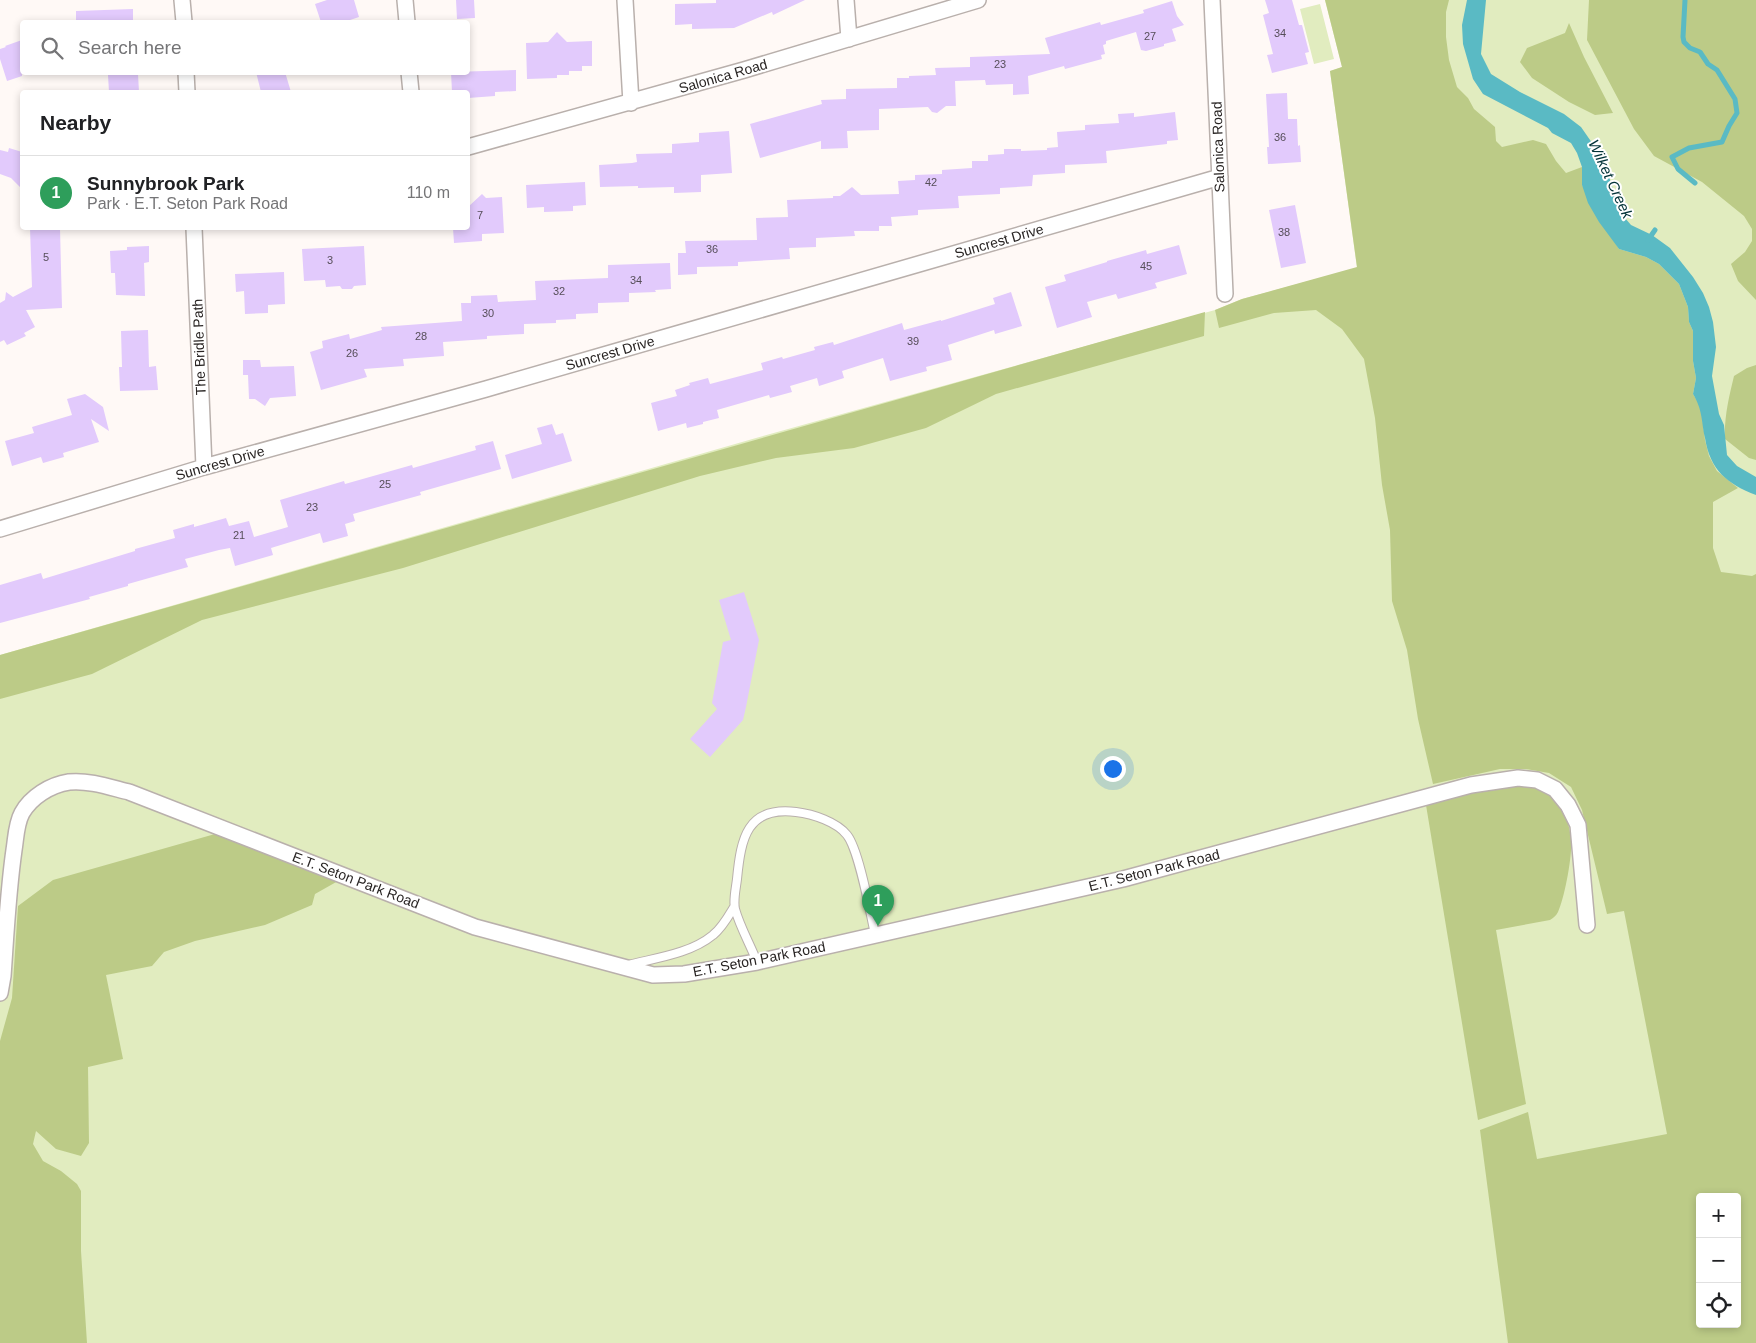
<!DOCTYPE html>
<html lang="en">
<head>
<meta charset="utf-8">
<style>
  :root { --surface:#fff; --page:#f2f2f2; --text:#202124; --muted:#757577; --line:#e0e0e0; --accent:#5d8c20 }
  body { margin:0; font-family:Arial,sans-serif; background:var(--page); color:var(--text) }
  .controls { position:absolute; right:15px; bottom:15px; display:grid; overflow:hidden; border-radius:5px; box-shadow:0 2px 8px #0003 }
  .controls button { width:45px; height:45px; display:grid; place-items:center; padding:0; border:0; border-bottom:1px solid var(--line); background:var(--surface); color:var(--text); font:25px sans-serif }
  .you { position:absolute; left:1112px; top:768px; width:18px; height:18px; margin:-12px; border:4px solid #fff; border-radius:50%; background:#1a73e8; box-shadow:0 0 0 8px #1a73e833 }
  .badge { display:grid; place-items:center; width:32px; height:32px; border-radius:50%; background:var(--accent); color:#fff; font-size:16px; font-weight:700 }
  .pin { position:absolute; translate:-50% -41px; filter:drop-shadow(0 1px 2px #0008) }
  .pin::after { content:''; position:absolute; top:26px; width:18px; height:15px; background:inherit; clip-path:polygon(0 0,100% 0,50% 100%) }
  .list { margin:0; padding:0; list-style:none }
  h2 { display:flex; justify-content:space-between; align-items:center; height:65px; margin:0; padding:0 20px; font-size:21px }
  h2 small { font-size:16px; font-weight:400; color:var(--muted) }
  .list li { display:grid; grid-template-columns:32px 1fr auto; gap:15px; align-items:center; box-sizing:border-box; height:75px; padding:0 20px; border-top:1px solid var(--line) }
  .list b { display:block; font-size:19px; white-space:nowrap }
  .list p { margin:0; font-size:16px; white-space:nowrap; color:var(--muted) }
  .list em { font-size:16px; font-style:normal; color:var(--muted) }
  .icon { flex:none; width:28px; height:28px; fill:none; stroke:currentColor; stroke-width:2; stroke-linecap:round; stroke-linejoin:round }
  .map { position:relative; flex:none; width:1756px; height:1343px; overflow:hidden }
  .search { position:absolute; background:var(--surface); box-shadow:0 2px 8px #0003; left:20px; top:20px; width:450px; height:55px; display:flex; align-items:center; gap:12px; box-sizing:border-box; padding:0 18px; border-radius:5px; color:var(--muted); font-size:19px }
  .panel { position:absolute; background:var(--surface); box-shadow:0 2px 8px #0003; left:20px; top:90px; width:450px; height:140px; border-radius:5px }
  .map>svg:first-child { display:block }
  .green { fill:#e1ecbf; fill-rule:evenodd }
  .forest { fill:#bccb87; fill-rule:evenodd }
  .water { fill:#5abac4 }
  .lines { fill:none; stroke-linecap:round; stroke-linejoin:round }
  .stream { stroke:#5abac4; stroke-width:5 }
  .building { fill:#e2cafc }
  .service-casing { stroke:#b9b0ac; stroke-width:10 }
  .minor-casing { stroke:#b9b0ac; stroke-width:18 }
  .service { stroke:#fff; stroke-width:8 }
  .minor { stroke:#fff; stroke-width:15 }
  .labels { text-anchor:middle; dominant-baseline:central; stroke-width:4; stroke-linejoin:round; paint-order:stroke }
  .number-label { font-size:11px; fill:#564e59 }
  .street-label { font-size:14px; fill:#282423; stroke:#fff }
  .water-label { font-size:15px; font-style:italic; fill:#013237; stroke:#fff }
</style>
</head>
<body>
<div class="map">
<svg width="1756" height="1343" viewBox="0 0 1756 1343">
  <rect width="100%" height="100%" fill="#fff9f6"/>
  <!-- green -->
  <path class="green" d="M1325,0H1756V1343H0V655L756,438L1215,310L1242,299L1357,268L1330,71L1342,67ZM1700,1197H1737V1324H1700Z
    M1320,4L1334,59L1314,64L1300,9Z"/>
  <!-- forest -->
  <path class="forest" d="M1325,0H1449L1446,12V37L1449,60L1457,87L1468,98L1474,109L1495,127L1496,141L1502,147L1533,140L1546,144L1556,161L1566,173L1582,167V185L1619,249L1646,257L1659,264L1679,284L1688,307L1689,322L1693,331V361L1696,378L1693,394L1701,407L1705,440L1709,456L1717,471L1738,488L1713,502V548L1721,572L1752,576L1756,574V1343H1508L1480,1130L1528,1112L1537,1159L1667,1134L1624,911L1607,914L1582,810L1571,787L1549,773L1526,769H1500L1433,784L1418,719L1407,650L1392,601L1390,530L1382,485L1375,418L1364,359L1342,329L1316,310L1274,313L1219,328L1215,310L1242,299L1357,267L1330,71L1342,67ZM1700,1197H1737V1324H1700Z
    M1589,0H1756V300L1738,281L1731,264L1745,252L1752,241V229L1744,216L1702,182L1654,156L1634,129L1587,40Z
    M1569,23L1584,57L1613,113L1595,115L1569,102L1532,78L1520,62L1527,48L1565,33Z
    M1205,312L1204,336L996,394L926,428L854,448L776,458L700,476L403,568L202,620L92,674L0,699V655Z
    M1756,365V460L1749,458L1725,439C1724,417 1729,397 1734,376L1747,368Z
    M1516,785C1530,787 1548,788 1558,800C1565,809 1569,826 1571,837C1573,853 1565,897 1558,912C1556,916 1553,918 1550,920L1496,930L1526,1104L1478,1120L1426,805L1494,788Z
    M215,834L338,881L315,894L312,905L265,925L195,941L164,952L152,966L106,975L123,1059L88,1067L89,1143L81,1156L56,1149L36,1131L33,1144L43,1161L61,1171L77,1184L81,1191V1251L87,1343H0V1041L12,998L18,906L53,880Z"/>
  <!-- water -->
  <path class="water" d="M1467,0H1486L1481,54L1491,74L1520,92L1564,114L1581,127L1597,150L1607,170L1618,206L1625,218L1631,225L1652,235L1670,248L1693,277L1703,293L1709,307L1713,322L1716,347L1712,376L1719,414L1724,425L1727,455L1737,466L1756,477V495C1727,484 1710,470 1705,438C1701,420 1703,411 1693,394L1696,378L1693,361V331L1689,322L1688,307L1679,284L1659,264L1646,257L1619,249L1599,222L1588,203L1582,185V167L1577,153L1571,143L1552,133L1548,128L1483,94L1473,79L1463,44L1462,25Z"/>
  <g class="lines">
    <!-- stream -->
    <path class="stream" d="M1685,0L1683,37L1684,42L1690,48L1700,52L1708,64L1717,70L1735,99L1737,113L1729,126L1722,142L1689,148L1672,157L1678,169L1695,183
      M1648,240L1655,230"/>
  </g>
  <!-- building -->
  <path class="building" d="M327,0H354L359,17L350,20L351,22H321L315,4Z
    M456,0H474L475,18L457,19Z
    M716,0H805L773,15L772,12L734,28L692,29V24L675,25V4L716,3Z
    M1265,0H1292L1299,25H1302L1309,52L1305,53L1308,64L1272,73L1267,55L1273,54L1263,15L1269,13Z
    M1172,1L1177,16L1184,25L1172,29L1176,41L1164,44V46L1146,51L1141,50L1136,32L1106,41V44L1103,45L1105,54L1101,55L1102,59L1065,69L1064,66L1028,76L1029,94L1013,95V84L986,85L985,80L955,81L956,106H946L937,113L932,112L928,107L879,109V130L847,131L848,148L821,149V141L760,158L750,124L822,104L821,100L846,99V89L897,88V78H909V76L936,75L935,68L970,67V57L1050,54L1045,38L1100,22L1101,25L1144,13L1143,10Z
    M133,9V22H76V11Z
    M557,32L567,42L592,41V66H582V71H569V75H557V78L527,79L526,43L548,42Z
    M22,40V76L7,81L0,59V49L6,47L5,46Z
    M516,70V91L495,92V96L468,98V92H452L451,72Z
    M256,72H285L291,92H261Z
    M138,74L139,92H109L108,75Z
    M1287,93L1288,119H1297L1298,146L1300,145L1301,162L1268,164L1267,147H1269L1266,94Z
    M1175,112L1178,140L1167,141V144L1106,151L1107,163L1065,165V173L1033,175L1032,186L1000,188V194L958,196L959,208L918,210V215L891,217L892,226H879V231H854L855,236L816,238V247L789,248L790,259L738,262V266L697,267V274L678,275V253H686L685,241L757,240L756,218L788,217L787,200L833,198V196H840L852,187L861,195L899,194L898,181L915,180V175L942,174V170L972,168V161H988V155L1004,154V149H1021V151L1047,150V148L1058,147L1057,132L1085,130V125L1119,123L1118,114L1134,113V117Z
    M729,131L732,173L701,175V192L674,193V187L638,188V186L600,187L599,165L632,163L637,162L636,154L672,153V144L699,142V133Z
    M9,148L22,152V189L11,178L0,174V150L8,152Z
    M585,182L586,205L573,206V211L544,212V207L527,208L526,185Z
    M482,194L486,198L502,197L504,233L482,234V241L454,243L453,228H468V207Z
    M1295,205L1306,263L1281,268L1269,210Z
    M30,228H60L62,308L26,310L35,327L24,333L26,336L7,345L4,340L0,342V303L5,300L6,292L13,297L32,287Z
    M1179,245L1187,274L1155,283L1157,288L1118,299L1116,294L1087,302L1092,317L1057,328L1045,287L1066,281L1064,275L1107,262V261L1146,250L1147,254Z
    M149,246V262L144,263L145,296L116,295L115,273H111L110,251L127,250V247Z
    M364,246L366,285L354,286L352,289H342L340,286L326,287L325,280L304,281L302,249Z
    M670,263L671,289L655,290L656,292L629,293V302L598,303V313L576,314V319L556,320V323L524,324V334L487,336V339L443,342L444,356L403,359L404,366L364,369L367,377L321,390L310,352L323,348L322,341L349,334L350,339L382,330L381,327L462,321L461,303H471V296L497,295L498,302L536,300L535,281L608,278V265Z
    M284,272L285,304L268,305V313L245,314L244,291L236,292L235,274Z
    M1011,292L1022,326L995,334L994,330L948,345L952,360L926,367L927,371L890,381L883,358L842,371L844,378L819,386L817,378L790,386L792,392L770,398L769,395L717,410L719,418L703,422V424L687,428L686,423L658,431L651,403L677,396L675,390L690,385L689,383L708,378L710,384L763,370L761,363L782,357L783,359L815,350L814,347L833,342L834,345L902,323L904,330L941,320V321L995,304L993,298Z
    M148,330L149,367L156,366L158,390L120,391L119,367H122L121,331Z
    M243,360H260L261,367L294,366L296,396L270,398L265,406L255,399H249L248,375H243Z
    M85,394L103,407L109,431L91,419L99,442L63,453L64,457L43,463L41,457L12,466L5,441L34,433L32,427L72,415L67,399Z
    M552,424L556,435L563,433L572,461L512,479L505,455L542,444L537,428Z
    M493,441L501,469L420,492L421,495L353,514L355,521L345,524L348,536L323,543L320,533L271,548L273,555L235,566L230,548L219,550L185,559L188,567L128,584V586L89,597L90,599L0,623V585L41,573L43,579L135,551V549L175,538L173,530L194,524V527L226,518L229,526L249,521L254,537L288,527L280,500L344,481L345,484L412,465L413,468L476,450L475,446Z
    M744,592L759,640L746,707L743,720L710,757L690,739L717,709L712,703L723,642L731,640L719,600Z"/>
  <g class="lines">
    <!-- service casing -->
    <g class="service-casing">
      <path id="service" d="M757,962C750,944 740,927 735,909C733,900 736,888 737,879C741,838 747,806 796,812C813,814 837,822 847,835C859,850 870,912 875,934
        M628,965C655,958 690,954 713,935C722,928 728,917 734,907"/>
    </g>
    <!-- minor casing -->
    <g class="minor-casing">
      <path id="minor" d="M182,0L184,22
        M405,0L407,22
        M625,0L631,103
        M846,0L849,39
        M1212,0L1225,294
        M186,72L187,92
        M409,72L411,92
        M468,147L744,70L978,0
        M194,228L204,467
        M0,529L204,467L486,389L1220,177
        M0,993L3,976C6,934 8,892 14,850C16,838 16,824 22,813C31,797 50,785 69,782C89,780 109,787 129,792L475,927L653,975L684,974L757,962L1123,879L1471,785L1518,778L1537,780L1555,789L1568,805L1578,825L1587,925"/>
    </g>
    <!-- service -->
    <use href="#service" class="service"/>
    <!-- minor -->
    <use href="#minor" class="minor"/>
  </g>
  <g class="labels">
    <!-- number labels -->
    <g class="number-label">
      <text x="1280" y="33">34</text>
      <text x="1150" y="36">27</text>
      <text x="1000" y="64">23</text>
      <text x="1280" y="137">36</text>
      <text x="931" y="182">42</text>
      <text x="480" y="215">7</text>
      <text x="1284" y="232">38</text>
      <text x="712" y="249">36</text>
      <text x="46" y="257">5</text>
      <text x="330" y="260">3</text>
      <text x="1146" y="266">45</text>
      <text x="636" y="280">34</text>
      <text x="559" y="291">32</text>
      <text x="488" y="313">30</text>
      <text x="421" y="336">28</text>
      <text x="913" y="341">39</text>
      <text x="352" y="353">26</text>
      <text x="385" y="484">25</text>
      <text x="312" y="507">23</text>
      <text x="239" y="535">21</text>
    </g>
    <!-- street labels -->
    <g class="street-label">
      <text transform="translate(723 76) rotate(-16)">Salonica Road</text>
      <text transform="translate(1218 147) rotate(-92)">Salonica Road</text>
      <text transform="translate(999 241) rotate(-16)">Suncrest Drive</text>
      <text transform="translate(199 347) rotate(-92)">The Bridle Path</text>
      <text transform="translate(610 353) rotate(-16)">Suncrest Drive</text>
      <text transform="translate(220 463) rotate(-16)">Suncrest Drive</text>
      <text transform="translate(1154 870) rotate(-14)">E.T. Seton Park Road</text>
      <text transform="translate(356 880) rotate(21)">E.T. Seton Park Road</text>
      <text transform="translate(759 959) rotate(-11)">E.T. Seton Park Road</text>
    </g>
    <!-- water labels -->
    <g class="water-label">
      <text transform="translate(1611 179) rotate(65)">Wilket Creek</text>
    </g>
  </g>
</svg>
<div class="controls">
<button>+</button>
<button>−</button>
<button><svg class="icon" aria-label="locate" viewBox="0 0 24 24"><circle cx="12" cy="12" r="6"/><path d="M12 2v4M12 18v4M2 12h4M18 12h4"/></svg></button>
</div>
<div class="you"></div>
<div class="pin badge" style="left:878px;top:926px;background:#2e9e5b">1</div>
<div class="search"><svg class="icon" aria-label="search" viewBox="0 0 24 24"><circle cx="10" cy="10" r="6"/><path d="M15 15l6 6"/></svg>Search here</div>
<section class="panel">
<h2>Nearby<small></small></h2>
<ul class="list">
<li><span class="badge" style="background:#2e9e5b">1</span><div><b>Sunnybrook Park</b><p>Park · E.T. Seton Park Road</p></div><em>110 m</em></li>
</ul>
</section>
</div>
</body>
</html>
